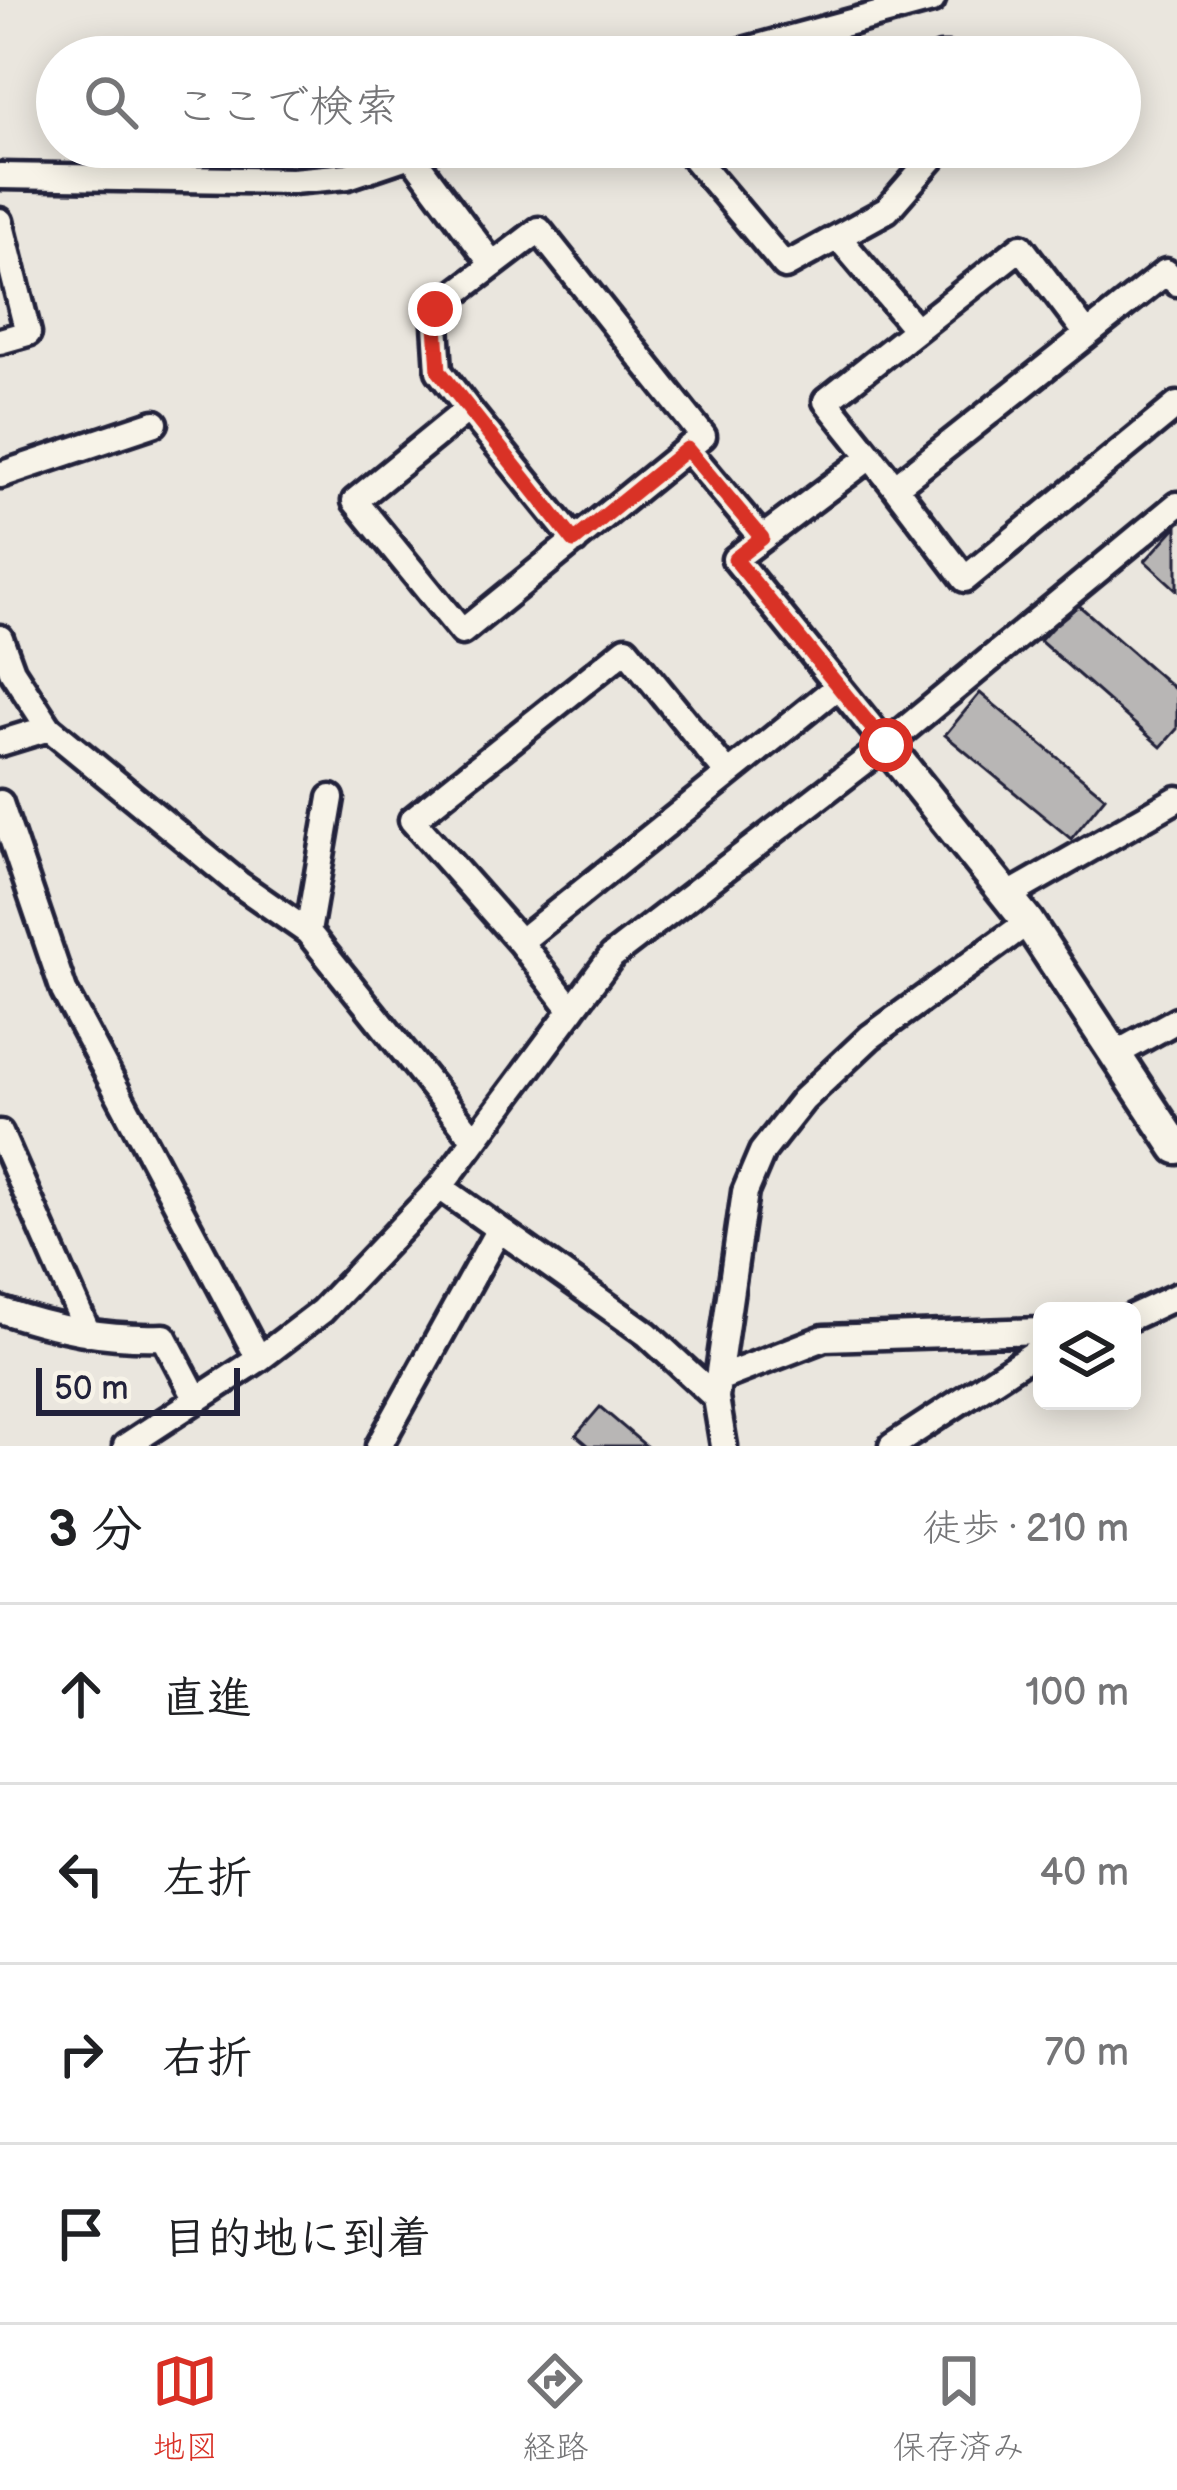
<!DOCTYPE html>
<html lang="ja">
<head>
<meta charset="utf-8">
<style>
  :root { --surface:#fff; --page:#f2f2f2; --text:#202124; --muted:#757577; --line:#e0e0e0; --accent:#d93025 }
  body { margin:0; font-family:"Balsamiq Sans","Klee One",sans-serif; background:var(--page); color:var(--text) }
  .controls { position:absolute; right:36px; bottom:36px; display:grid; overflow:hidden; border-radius:18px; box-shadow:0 6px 30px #0003 }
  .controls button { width:108px; height:108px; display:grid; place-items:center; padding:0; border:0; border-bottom:3px solid var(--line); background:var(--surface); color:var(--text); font:60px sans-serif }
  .scale { position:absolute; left:36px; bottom:30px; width:204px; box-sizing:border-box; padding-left:12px; border:6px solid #22223b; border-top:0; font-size:33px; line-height:42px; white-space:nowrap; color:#22223b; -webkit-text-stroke:9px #f7f3e8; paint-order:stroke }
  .stop { position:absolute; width:36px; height:36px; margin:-27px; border:9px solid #d93025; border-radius:50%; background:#fff }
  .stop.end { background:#d93025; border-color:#fff; box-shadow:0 3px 12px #0008 }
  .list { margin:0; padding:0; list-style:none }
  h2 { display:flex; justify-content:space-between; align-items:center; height:156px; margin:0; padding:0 48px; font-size:51px }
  h2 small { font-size:39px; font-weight:400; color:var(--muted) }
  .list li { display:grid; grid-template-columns:78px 1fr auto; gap:36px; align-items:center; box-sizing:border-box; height:180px; padding:0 48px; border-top:3px solid var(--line) }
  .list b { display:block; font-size:45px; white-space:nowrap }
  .list em { font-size:39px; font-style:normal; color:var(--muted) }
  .icon { flex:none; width:66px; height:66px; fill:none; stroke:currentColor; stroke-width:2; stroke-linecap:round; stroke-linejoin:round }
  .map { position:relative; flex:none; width:1177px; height:1446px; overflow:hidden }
  .search { position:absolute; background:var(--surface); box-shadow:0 6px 30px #0003; left:36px; right:36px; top:36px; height:132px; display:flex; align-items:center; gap:30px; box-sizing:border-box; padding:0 42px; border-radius:66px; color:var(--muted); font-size:45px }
  .sheet { height:876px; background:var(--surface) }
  nav { display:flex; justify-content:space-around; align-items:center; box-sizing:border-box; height:168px; border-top:3px solid var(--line); background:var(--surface); font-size:33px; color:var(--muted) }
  nav a { display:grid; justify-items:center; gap:6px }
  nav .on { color:var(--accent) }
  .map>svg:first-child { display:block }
  .building { fill:#b8b6b5; stroke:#22223b; stroke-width:3 }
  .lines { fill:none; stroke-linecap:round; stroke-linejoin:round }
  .minor-casing { stroke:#22223b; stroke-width:33 }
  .tertiary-casing { stroke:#22223b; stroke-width:39 }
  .minor { stroke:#f7f3e8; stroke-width:24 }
  .tertiary { stroke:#f7f3e8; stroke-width:30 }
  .route { stroke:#d93025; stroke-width:15 }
</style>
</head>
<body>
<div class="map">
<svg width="1177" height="1446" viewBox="0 0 1177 1446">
  <rect width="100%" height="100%" fill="#eae6de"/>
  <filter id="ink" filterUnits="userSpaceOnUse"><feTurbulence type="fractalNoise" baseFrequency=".00833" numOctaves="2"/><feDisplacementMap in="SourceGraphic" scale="24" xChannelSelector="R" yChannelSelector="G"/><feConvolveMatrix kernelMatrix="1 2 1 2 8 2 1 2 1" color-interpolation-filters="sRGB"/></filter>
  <g filter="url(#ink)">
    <!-- building -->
    <path class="building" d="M1177,526V590L1145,561Z
      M1075,602L1177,691V729L1161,747L1040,641Z
      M980,693L1105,797L1071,839L945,735Z
      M600,1407L646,1446H589L576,1435Z"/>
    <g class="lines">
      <!-- minor casing -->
      <g class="minor-casing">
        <path id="minor" d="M721,57L932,0
          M941,57H948
          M685,147L785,266L887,210L942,147
          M411,155L493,265L539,230L703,436L462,632L355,501L468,409L439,371L435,309L493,265
          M0,176L292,181L348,176L434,147
          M0,221L28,333L0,341
          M838,237L915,328
          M1087,334L1021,247L826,401L895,487L1166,272L1177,283
          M468,409L575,541
          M687,449L762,538
          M871,456L735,559L886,745
          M0,475L155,423
          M895,487L965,579L1177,405
          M0,638L12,671L49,728L0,743
          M49,728L239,884L308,932L475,1140
          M728,774L626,649L412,820L520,942L838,686
          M0,803L64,991L259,1359
          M1007,896L1177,799
          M308,932L331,798
          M520,942L572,1010
          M1117,1053L1177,1020
          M0,1133L88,1333
          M440,1187L647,1334L716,1398
          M0,1310C55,1329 106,1339 164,1337L197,1400
          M1132,1317L1177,1296
          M718,1379L824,1338L1042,1331
          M126,1446L259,1359L322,1311L440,1187L612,956L886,745L1177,505
          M379,1446L499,1229
          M724,1446L716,1398L718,1379L745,1192L762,1152L803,1100L870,1037L1028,922
          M892,1446L1042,1348"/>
      </g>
      <!-- tertiary casing -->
      <g class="tertiary-casing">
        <path id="tertiary" d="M886,745L1028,922L1177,1148"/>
      </g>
      <!-- minor -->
      <use href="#minor" class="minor"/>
      <!-- tertiary -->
      <use href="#tertiary" class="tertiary"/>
    </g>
  </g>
  <g class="lines" filter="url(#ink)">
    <!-- route -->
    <path class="route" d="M435,309L439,371L574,541L687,449L762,538L735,559L886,745"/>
  </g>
</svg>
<div class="controls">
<button><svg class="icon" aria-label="layers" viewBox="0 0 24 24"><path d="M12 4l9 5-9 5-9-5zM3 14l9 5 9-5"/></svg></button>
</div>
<div class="scale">50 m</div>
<div class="stop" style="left:886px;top:745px"></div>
<div class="stop end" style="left:435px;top:309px"></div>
<div class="search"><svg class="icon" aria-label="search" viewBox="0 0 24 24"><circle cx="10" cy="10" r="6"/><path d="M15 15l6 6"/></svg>ここで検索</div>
</div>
<section class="sheet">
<h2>3 分<small>徒歩 · 210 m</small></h2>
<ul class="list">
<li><svg class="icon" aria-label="ahead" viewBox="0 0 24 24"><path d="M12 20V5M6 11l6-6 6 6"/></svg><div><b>直進</b></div><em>100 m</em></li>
<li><svg class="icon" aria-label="left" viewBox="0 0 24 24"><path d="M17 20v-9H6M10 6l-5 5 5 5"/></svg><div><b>左折</b></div><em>40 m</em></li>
<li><svg class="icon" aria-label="right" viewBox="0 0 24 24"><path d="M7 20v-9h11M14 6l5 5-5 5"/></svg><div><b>右折</b></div><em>70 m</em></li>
<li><svg class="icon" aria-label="arrive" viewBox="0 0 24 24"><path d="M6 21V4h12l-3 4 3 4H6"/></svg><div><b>目的地に到着</b></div></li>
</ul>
</section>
<nav>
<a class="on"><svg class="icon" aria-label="map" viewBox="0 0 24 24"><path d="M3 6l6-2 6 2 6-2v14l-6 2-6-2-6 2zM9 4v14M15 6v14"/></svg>地図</a>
<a><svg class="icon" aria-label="directions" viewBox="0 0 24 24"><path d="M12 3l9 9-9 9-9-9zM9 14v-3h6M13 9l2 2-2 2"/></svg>経路</a>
<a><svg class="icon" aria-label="saved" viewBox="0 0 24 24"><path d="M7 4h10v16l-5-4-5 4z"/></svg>保存済み</a>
</nav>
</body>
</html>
